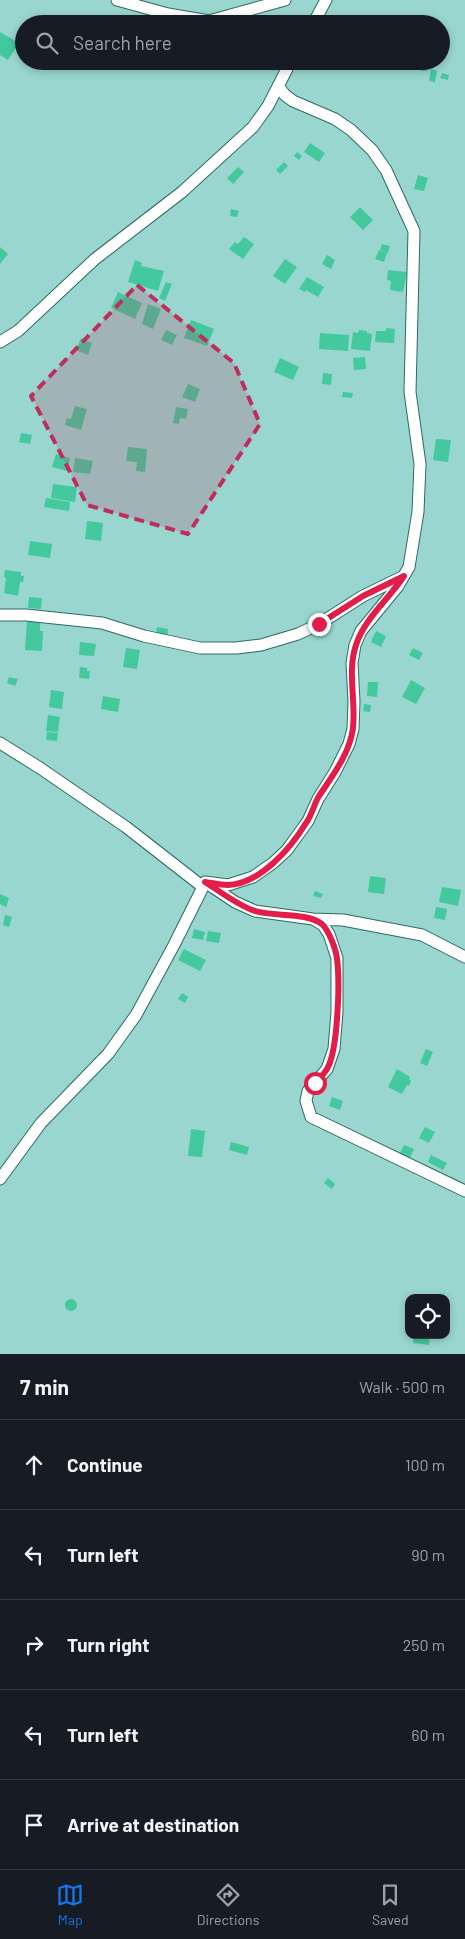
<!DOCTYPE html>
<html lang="en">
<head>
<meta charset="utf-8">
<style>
  :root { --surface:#171b24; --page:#242831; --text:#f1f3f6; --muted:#9ea1a6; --line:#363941; --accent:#1a73e8 }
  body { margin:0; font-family:Barlow,sans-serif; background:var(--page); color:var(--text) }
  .controls { position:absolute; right:15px; bottom:15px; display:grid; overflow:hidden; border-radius:10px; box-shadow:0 2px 8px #0003 }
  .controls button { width:45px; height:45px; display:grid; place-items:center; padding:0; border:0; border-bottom:1px solid var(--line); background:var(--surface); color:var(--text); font:25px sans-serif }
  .stop { position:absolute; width:15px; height:15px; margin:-11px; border:4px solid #e11d48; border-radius:50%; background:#fff }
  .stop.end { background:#e11d48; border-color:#fff; box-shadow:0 1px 5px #0008 }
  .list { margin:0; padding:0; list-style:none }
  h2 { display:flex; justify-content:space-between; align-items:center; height:65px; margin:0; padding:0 20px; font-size:21px }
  h2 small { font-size:16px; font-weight:400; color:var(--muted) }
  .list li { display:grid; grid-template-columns:32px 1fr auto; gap:15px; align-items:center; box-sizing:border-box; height:90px; padding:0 20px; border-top:1px solid var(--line) }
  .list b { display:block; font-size:19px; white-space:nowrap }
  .list em { font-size:16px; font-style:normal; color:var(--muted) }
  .icon { flex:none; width:28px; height:28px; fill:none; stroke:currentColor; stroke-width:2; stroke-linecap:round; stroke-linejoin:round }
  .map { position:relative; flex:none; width:465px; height:1354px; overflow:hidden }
  .search { position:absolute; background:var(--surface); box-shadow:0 2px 8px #0003; left:15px; right:15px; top:15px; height:55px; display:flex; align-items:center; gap:12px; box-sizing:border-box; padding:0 18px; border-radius:28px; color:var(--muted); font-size:19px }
  .sheet { height:515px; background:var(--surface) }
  nav { display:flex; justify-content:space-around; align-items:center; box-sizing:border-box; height:70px; border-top:1px solid var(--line); background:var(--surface); font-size:14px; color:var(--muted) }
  nav a { display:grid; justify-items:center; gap:2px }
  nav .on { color:var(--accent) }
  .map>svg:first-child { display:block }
  .building { fill:#44c89d }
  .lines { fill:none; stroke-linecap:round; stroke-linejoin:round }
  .minor-casing { stroke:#2e6a64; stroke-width:13 }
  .minor { stroke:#fff; stroke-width:11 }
  .route { stroke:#e11d48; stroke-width:6 }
  .marked { fill:#bd2e5b; fill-opacity:0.2; stroke:#bd2e5b; stroke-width:4; stroke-dasharray:10 6; stroke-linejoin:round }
</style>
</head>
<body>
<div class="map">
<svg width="465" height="1354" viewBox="0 0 465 1354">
  <rect width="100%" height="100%" fill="#99d6cf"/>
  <!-- building -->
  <path class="building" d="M0,32L19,43L8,60L0,55Z
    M254,61H278L273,71Z
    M422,64L427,65V71H421Z
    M431,69L437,71L435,82L429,81Z
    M442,73L449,75L448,80L440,78Z
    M310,143L325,153L319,162L304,152Z
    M297,152L302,156L299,160L294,156Z
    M284,162L288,166L280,174L276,170Z
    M238,167L244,172L233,184L227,178Z
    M418,175L428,178L424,191L414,189Z
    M360,207L373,220L363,230L350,217Z
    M231,209L239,211L237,217L230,216Z
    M244,237L254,244L243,259L229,249L235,242L238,244Z
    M382,244L390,246L388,253L380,250Z
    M0,247L8,254L0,264Z
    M379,250L387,253L384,262L375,259Z
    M327,255L335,260L331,269L322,264Z
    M285,259L297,267L285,284L273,276Z
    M135,260L142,263L141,266L164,271L158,291L128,282Z
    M388,270L407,272L403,292L390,290L391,281L387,280Z
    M307,277L324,287L318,297L306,290L305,292L299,289Z
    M166,282L172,284L165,301L159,298Z
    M118,292L142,303L135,319L111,308Z
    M148,304L161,309L153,329L142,324Z
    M191,320L214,329L207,346L184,338Z
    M386,328L395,329L394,343L375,342L376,331H386Z
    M166,330L177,335L172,345L161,340Z
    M359,330L367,331V333L372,334L370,351L351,349L353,332L358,333Z
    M320,333L349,335L348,351L319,349Z
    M81,338L92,343L88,355L76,350Z
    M365,357L366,369L354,370L353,358Z
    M280,358L299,367L293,380L274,372Z
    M323,373L332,374L331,385L322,384Z
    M188,384L200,389L195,402L182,397Z
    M343,392L353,393L352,398L342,397Z
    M75,406L87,409L81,430L65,425L67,418L71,419Z
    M176,407L188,409L186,419L180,418L179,424L173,423Z
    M21,433L32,435L30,444L19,442Z
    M436,439L451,440L448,462L433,460Z
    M128,447L147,449L145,472L136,471L137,462L126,461Z
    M56,454L70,458L67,471L52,467Z
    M75,458L93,461L90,474L73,472Z
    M53,484L77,487L75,502L51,498Z
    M46,498L70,502L69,511L44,507Z
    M87,521L103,523L101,541L85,539Z
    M30,541L52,544L50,558L28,555Z
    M5,570L21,572V576H24L23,582H20L18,596L4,593L6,578L4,577Z
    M29,597L42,598L41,609L28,608Z
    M27,620L40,621V631H43L42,651L25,650Z
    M157,627L168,629L167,638L156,636Z
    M376,631L386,636L381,647L371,642Z
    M80,642L96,644L94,656L79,655Z
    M126,648L140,650L137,669L123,667Z
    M413,648L423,653L419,660L409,655Z
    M80,667L87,668V671H90L89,679L79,678Z
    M9,677L18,679L15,686L7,683Z
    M411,680L425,688L416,704L402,697Z
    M368,682H378L377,697L367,696Z
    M51,690L64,692L62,709L49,707Z
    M103,696L120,699L118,712L101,709Z
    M364,704L371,705L370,712L363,711Z
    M48,715L60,717L58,732L46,731Z
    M47,732L58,733L57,741L46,740Z
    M370,876L386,878L384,894L368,892Z
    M442,887L461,890L458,906L439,902Z
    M315,891L323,894L321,898L313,896Z
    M0,894L9,898L6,907L0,904Z
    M436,907L447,909L445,920L434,918Z
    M5,915L12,917L9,927L3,925Z
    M194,929L205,932L203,940L192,938Z
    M208,931L221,933L219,943L206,941Z
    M184,949L206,960L200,971L178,960Z
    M182,993L188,997L185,1003L178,999Z
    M426,1049L433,1052L427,1066L420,1063Z
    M397,1069L410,1077L409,1079L411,1081L409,1086L407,1085L402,1094L388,1087Z
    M332,1097L343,1101L340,1110L329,1106Z
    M425,1127L435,1132L429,1143L419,1138Z
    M191,1129L205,1131L202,1157L188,1156Z
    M231,1142L249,1147L247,1155L229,1150Z
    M404,1145L414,1149L410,1158L400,1153Z
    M431,1155L447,1163L443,1170L428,1162Z
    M328,1178L335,1184L332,1189L324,1183Z
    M65 1305a6 6 0 1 1 12 0a6 6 0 1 1-12 0Z
    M414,1335H430L429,1345L413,1343Z"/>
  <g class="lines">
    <!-- minor casing -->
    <g class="minor-casing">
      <path id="minor" d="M117,0L168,14L209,21L285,0
        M313,24L326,0
        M0,342L18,331L95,259L182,192L253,127L268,106L291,61
        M0,615H26L102,623L144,636L200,648H236L261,645L298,634L319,624L363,596L402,577
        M0,743L40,768L126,827L203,887L205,882L235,902L255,911L313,919L343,920L422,935L465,957
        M205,882L228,885L253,877L273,863L287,850L308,821L318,799L335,772L349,744L353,729L354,701L352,663L355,645L361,631L398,586L409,567L418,512L420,464L410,392L414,231L386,170L372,150L351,130L335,119L293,101L285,95L278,86
        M313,919L323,925L329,934L337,958V1012L334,1049L327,1069L308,1091L306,1101L311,1117L465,1191
        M0,1179L41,1123L108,1054L136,1015L174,945L203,887"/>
    </g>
    <!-- minor -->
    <use href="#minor" class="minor"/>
  </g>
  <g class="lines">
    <!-- route -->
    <path class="route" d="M315,1083C319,1079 324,1074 327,1069C338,1051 340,981 337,959C336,949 329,931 322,924C306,912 274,917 255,911C237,905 221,892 205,882C212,883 220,885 228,885C260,884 291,848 306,823C312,815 314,804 319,796C333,775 350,753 353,728C356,701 347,671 356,645C364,619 389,599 404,576L363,596L319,624"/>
  </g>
  <!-- marked area -->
  <path class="marked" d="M137,285L234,363L260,424L188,534L87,505L31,396Z"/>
</svg>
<div class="controls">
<button><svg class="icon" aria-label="locate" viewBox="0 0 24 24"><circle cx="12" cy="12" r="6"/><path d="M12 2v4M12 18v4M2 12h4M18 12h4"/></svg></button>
</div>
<div class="stop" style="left:315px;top:1083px"></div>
<div class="stop end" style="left:319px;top:624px"></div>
<div class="search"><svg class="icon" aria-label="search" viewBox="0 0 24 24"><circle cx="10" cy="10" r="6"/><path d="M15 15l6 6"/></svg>Search here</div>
</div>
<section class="sheet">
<h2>7 min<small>Walk · 500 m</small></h2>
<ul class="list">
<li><svg class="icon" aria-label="ahead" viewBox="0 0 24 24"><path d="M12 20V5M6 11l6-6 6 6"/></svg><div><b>Continue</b></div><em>100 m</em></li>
<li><svg class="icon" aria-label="left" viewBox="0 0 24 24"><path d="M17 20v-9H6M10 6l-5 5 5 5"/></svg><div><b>Turn left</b></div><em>90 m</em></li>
<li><svg class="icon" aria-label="right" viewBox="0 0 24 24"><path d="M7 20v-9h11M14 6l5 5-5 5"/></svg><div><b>Turn right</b></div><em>250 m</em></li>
<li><svg class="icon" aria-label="left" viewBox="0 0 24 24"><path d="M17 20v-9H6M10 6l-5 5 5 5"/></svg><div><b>Turn left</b></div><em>60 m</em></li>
<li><svg class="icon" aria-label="arrive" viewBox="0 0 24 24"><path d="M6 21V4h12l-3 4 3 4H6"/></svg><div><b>Arrive at destination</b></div></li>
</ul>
</section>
<nav>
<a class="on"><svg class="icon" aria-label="map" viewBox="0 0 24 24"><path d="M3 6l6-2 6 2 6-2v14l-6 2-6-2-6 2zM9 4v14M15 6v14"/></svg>Map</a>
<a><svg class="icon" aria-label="directions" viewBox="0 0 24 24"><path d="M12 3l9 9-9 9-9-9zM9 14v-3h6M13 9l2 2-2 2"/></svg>Directions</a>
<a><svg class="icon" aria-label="saved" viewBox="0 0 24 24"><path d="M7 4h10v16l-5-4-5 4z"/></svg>Saved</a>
</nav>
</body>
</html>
